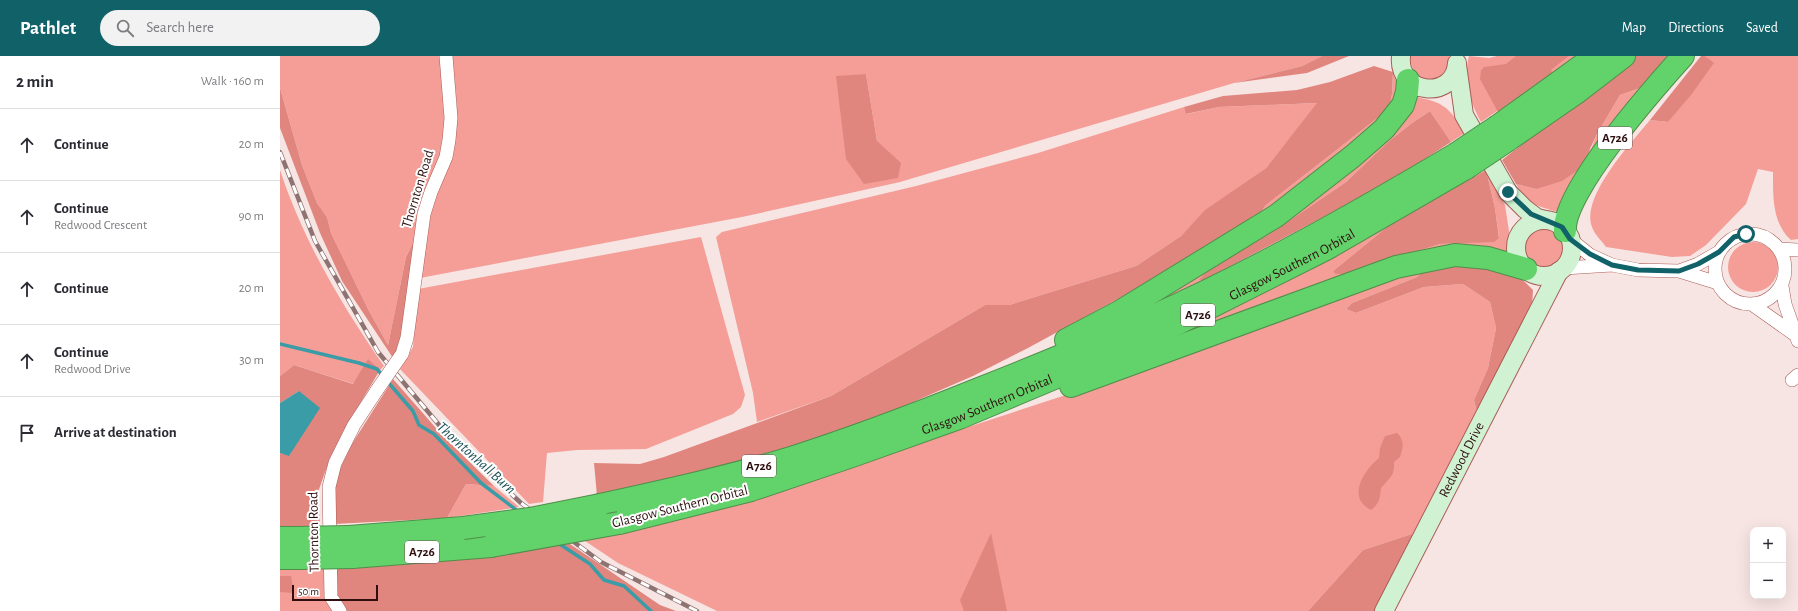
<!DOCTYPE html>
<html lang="en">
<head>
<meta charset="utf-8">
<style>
  :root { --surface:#fff; --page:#f2f2f3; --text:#2b2b33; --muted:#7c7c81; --line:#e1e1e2; --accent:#116169 }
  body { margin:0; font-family:"Alegreya Sans",sans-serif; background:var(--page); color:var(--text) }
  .controls { position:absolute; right:12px; bottom:12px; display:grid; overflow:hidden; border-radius:8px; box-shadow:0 4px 16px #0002 }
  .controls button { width:36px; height:36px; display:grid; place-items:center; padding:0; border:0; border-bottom:1px solid var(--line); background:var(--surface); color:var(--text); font:20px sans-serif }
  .scale { position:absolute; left:12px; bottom:10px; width:86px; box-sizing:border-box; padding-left:4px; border:2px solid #2e0f0e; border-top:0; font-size:11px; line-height:14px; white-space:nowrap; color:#2e0f0e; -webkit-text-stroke:3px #fff; paint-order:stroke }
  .stop { position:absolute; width:12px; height:12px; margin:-9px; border:3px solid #116169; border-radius:50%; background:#fff }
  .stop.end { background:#116169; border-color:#fff; box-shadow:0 1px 4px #0008 }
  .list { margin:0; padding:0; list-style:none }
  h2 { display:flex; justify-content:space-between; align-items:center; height:52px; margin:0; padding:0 16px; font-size:17px }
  h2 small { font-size:13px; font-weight:400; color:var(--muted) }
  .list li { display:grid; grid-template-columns:26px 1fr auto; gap:12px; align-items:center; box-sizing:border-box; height:72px; padding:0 16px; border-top:1px solid var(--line) }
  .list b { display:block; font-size:15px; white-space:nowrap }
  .list p { margin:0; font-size:13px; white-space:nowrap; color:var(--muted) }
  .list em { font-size:13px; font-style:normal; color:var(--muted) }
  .icon { flex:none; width:22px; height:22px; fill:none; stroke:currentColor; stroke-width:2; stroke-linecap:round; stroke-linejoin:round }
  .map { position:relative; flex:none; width:1518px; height:555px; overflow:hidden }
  header { display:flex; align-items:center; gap:24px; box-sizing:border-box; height:56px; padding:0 20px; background:var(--accent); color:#fff }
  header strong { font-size:19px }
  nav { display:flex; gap:22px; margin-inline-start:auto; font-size:14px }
  .search { width:280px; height:36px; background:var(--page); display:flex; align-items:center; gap:10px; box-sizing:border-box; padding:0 14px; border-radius:22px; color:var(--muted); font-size:15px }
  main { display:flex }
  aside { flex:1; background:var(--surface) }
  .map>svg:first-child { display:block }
  .green { fill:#f49e97; fill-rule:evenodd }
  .forest { fill:#e1867f }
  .water { fill:#3a9ca6 }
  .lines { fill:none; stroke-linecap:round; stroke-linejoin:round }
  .stream { stroke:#3a9ca6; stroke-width:3.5 }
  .street-casing { stroke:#aa5d58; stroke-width:14 }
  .secondary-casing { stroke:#aa5d58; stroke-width:20 }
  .highway-casing { stroke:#508e4a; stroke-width:24 }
  .street { stroke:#fff; stroke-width:13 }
  .secondary { stroke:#d0f2d2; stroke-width:18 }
  .highway { stroke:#62d26a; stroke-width:22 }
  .rail-casing { stroke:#8d7472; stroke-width:4.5 }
  .rail { stroke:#fff; stroke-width:3; stroke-dasharray:9; stroke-linecap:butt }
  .street-bridge-casing { stroke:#aa5d58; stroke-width:14; stroke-linecap:butt }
  .highway-bridge-casing { stroke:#508e4a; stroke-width:24; stroke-linecap:butt }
  .street-bridge { stroke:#fff; stroke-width:13 }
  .highway-bridge { stroke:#62d26a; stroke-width:22 }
  .route { stroke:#116169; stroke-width:5 }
  .labels { text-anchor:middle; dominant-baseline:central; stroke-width:4; stroke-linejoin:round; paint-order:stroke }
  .shield { fill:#fff; stroke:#6d5756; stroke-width:1 }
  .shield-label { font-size:13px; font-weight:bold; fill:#2e0f0e }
  .street-label { font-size:14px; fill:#2e0f0e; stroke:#fff }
  .water-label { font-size:15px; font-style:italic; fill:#195156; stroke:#fff }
</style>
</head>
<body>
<header>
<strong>Pathlet</strong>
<div class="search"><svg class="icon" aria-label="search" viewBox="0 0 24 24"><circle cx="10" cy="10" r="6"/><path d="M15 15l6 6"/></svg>Search here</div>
<nav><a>Map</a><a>Directions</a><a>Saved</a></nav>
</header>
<main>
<aside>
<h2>2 min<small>Walk · 160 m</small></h2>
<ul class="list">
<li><svg class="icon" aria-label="ahead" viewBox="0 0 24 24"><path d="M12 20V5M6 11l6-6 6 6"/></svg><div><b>Continue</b></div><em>20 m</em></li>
<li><svg class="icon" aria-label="ahead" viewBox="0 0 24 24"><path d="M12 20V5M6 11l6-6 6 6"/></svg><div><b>Continue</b><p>Redwood Crescent</p></div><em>90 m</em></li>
<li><svg class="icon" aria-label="ahead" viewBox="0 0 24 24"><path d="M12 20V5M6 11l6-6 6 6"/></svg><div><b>Continue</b></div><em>20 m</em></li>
<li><svg class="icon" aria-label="ahead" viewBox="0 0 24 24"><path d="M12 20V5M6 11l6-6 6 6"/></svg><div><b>Continue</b><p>Redwood Drive</p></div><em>30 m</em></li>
<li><svg class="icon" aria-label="arrive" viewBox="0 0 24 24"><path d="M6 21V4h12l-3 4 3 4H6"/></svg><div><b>Arrive at destination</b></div></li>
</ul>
</aside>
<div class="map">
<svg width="1518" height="555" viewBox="0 0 1518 555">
  <rect width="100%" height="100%" fill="#f7e5e3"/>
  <!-- green -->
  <path class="green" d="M0,0H160L166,74L163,94L134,185L126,201L108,289L88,253L51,177L47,161L37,147L22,109L0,32Z
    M172,0H1042L1022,10L954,27L620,126L462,161L140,222L148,161L173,97L177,50ZM586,18L597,85L566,103V91Z
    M1130,0H1169C1170,30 1131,33 1130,0Z
    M1189,0L1209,2L1217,0H1298L1201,66C1190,46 1183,24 1189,0Z
    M1425,0H1518V183L1511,184C1492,167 1493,140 1493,116L1478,113L1466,148L1426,189L1410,200L1392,201L1326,191C1322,185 1314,178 1312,171C1300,141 1352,86 1370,64L1388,66L1433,8Z
    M1113,16L1121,30L1118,46L1065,96L980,159L985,150L1109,53L1112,38Z
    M1369,29L1278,156C1254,149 1250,149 1236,128L1256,133L1311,93L1317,78L1340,39Z
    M1135,41C1165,46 1169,52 1185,77L1171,86L1150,55L1132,67L1108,86L1066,126L988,179L928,214L924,224L822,271L932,206Z
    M1038,47L986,112L926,154L901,180L856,210L729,249H705L551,340L477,366L473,337L436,181L442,176L636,130L758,97L904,51L907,58L939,51Z
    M0,114C23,184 62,250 104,310L100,314L88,304L74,328L14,309L0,320Z
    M1206,114L1225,149L1229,175L1226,199L1190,195L837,305L978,238L1107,171L1053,215L1055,218H1064L1160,188L1214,185L1219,181L1215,152Z
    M1245 191a20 20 0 1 1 40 0a20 20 0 1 1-40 0Z
    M421,181L465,339L461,351L453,358L366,393L297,394L267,397L263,446L249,448L120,313L133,291L138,233Z
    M1448 211a25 25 0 1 1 50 0a25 25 0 1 1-50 0Z
    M1146,211L1137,221L1072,247L1066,253L1076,257L1144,231L1183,228L1210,246L1216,272L1208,312L1194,344L1197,356L1135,477L1083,494L1028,555H437L338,507L302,483L459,446L905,300Z
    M186,428L214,430L239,451L167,462Z
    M0,510L46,511L57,555H0Z"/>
  <!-- forest -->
  <path class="forest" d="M1042,0H1069L1027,17L954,27L1022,10Z
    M1236,0H1289L1271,14L1273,18L1218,56L1200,23L1201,14L1204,11L1226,8Z
    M1356,0H1395L1369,29L1340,39L1317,78L1301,112L1282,125L1256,133L1236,128L1222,104Z
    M1421,0H1425L1434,7L1411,39L1388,66L1370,64Z
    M1094,10L1113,16L1112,38L1109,53L985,150L980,159L871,225L748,292L693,320L617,353L555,376L399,426L317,440L314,407L360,408L384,401L551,340L705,249H729L856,210L901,180L925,154L986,112L1037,47L939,51L906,58L904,51L943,40L1017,34L1050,26Z
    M586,18L597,85L621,107L618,122L584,128L566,103L556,20Z
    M0,32L22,109L37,147L47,161L51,177L88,253L108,289L126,201L134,185L121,283L113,302L62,225L40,177L0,72Z
    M1150,55L1171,86L1106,128L924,224H919L928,214L988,179L1066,126L1108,86L1132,67Z
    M1206,114L1215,152L1219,182L1214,186L1160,188L1064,218H1055L1053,215L1107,171Z
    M1187,207L1240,221L1253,234L1252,251L1197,356L1194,344L1208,312L1216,272L1210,246L1183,228L1144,231L1076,257L1066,253L1072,247L1137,221L1146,211Z
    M88,303L100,314L63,376L48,408L38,436L40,470H0V397L10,399L19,335L0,347V320L14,309L73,328Z
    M113,323L162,379L214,430L186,428L167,462L55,468L56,422L70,391Z
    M1117,377C1125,384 1123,392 1120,401L1114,406C1115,420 1109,422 1101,432C1100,443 1099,448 1091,454C1066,442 1084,414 1099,402L1100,392L1105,380Z
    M711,477L727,555H684L680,544Z
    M1135,477L1094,555H1028L1083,494Z
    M287,486L380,549L396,555H67L56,537L55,511Z
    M0,520H11L14,537L0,536Z"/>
  <!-- water -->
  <path class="water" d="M19,335L40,352L9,400L0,397V347Z"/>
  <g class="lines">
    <!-- stream -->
    <path class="stream" d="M0,288L79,307L97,313L103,320
      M107,325L133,355L139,369L154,378L201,427L239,456
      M278,487L310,508L324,524L344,530L371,555"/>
    <!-- street casing -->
    <g class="street-casing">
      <path id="street" d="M1435 213a35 35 0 1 1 70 0a35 35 0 1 1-70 0Z
        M1290,183L1310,199L1332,209L1358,214L1399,215L1438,227
        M1499,193L1518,194
        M1284,212L1332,209
        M1399,215L1418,208L1439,196
        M1502,230L1505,248L1518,285
        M1473,249L1514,278
        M122,298L127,282L144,158L151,136L166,101L169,84L171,62L166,0
        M1512,324L1518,319
        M60,555L51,541L49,431L55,407L74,369L97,334"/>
    </g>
    <!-- secondary casing -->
    <g class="secondary-casing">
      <g id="secondary">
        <path d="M1121,0C1117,40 1175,44 1177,7"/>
        <path d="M1177,9L1184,59L1228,136L1245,153L1257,162L1266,164"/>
        <circle cx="1264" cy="192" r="28"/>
        <path id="s1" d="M1104,555L1279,215"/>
      </g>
    </g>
    <!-- highway casing -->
    <g class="highway-casing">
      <g id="highway">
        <path d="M1218,70L1315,0"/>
        <path d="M1228,84L1296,37L1344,0"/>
        <path d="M1285,175C1282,136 1376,30 1403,0"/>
        <path d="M786,284L841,255L996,160L1073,100L1104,73L1123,49L1127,36L1128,24"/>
        <path d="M791,330L1116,211L1175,199L1208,202L1246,213"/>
        <path d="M320,449C384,435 448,421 511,402C574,382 637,358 699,333C757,310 815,287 871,261C976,214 1077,157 1176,98"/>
        <path id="s2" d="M339,467L471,434L572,400L679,362L865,284L1046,193L1186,112"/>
        <path d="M69,481L183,472"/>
        <path d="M0,482H16"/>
        <path d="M72,501L211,490"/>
        <path d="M0,502H20"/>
      </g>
    </g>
    <!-- street -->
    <use href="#street" class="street"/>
    <!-- secondary -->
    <use href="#secondary" class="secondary"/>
    <!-- highway -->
    <use href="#highway" class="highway"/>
    <!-- rail casing -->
    <g class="rail-casing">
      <path id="rail" d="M0,96L35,185L98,296L165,376L241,447L321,506L417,555"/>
    </g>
    <!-- rail -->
    <use href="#rail" class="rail"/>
    <!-- street-bridge casing -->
    <g class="street-bridge-casing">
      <path id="street-bridge" d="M97,334L122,298"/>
    </g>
    <!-- highway-bridge casing -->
    <g class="highway-bridge-casing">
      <path id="highway-bridge" d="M1176,98L1218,70
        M1186,112L1228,84
        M183,472L250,463L320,449
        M16,482L69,481
        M211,490L339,467
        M20,502L72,501"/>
    </g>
    <!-- street-bridge -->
    <use href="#street-bridge" class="street-bridge"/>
    <!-- highway-bridge -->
    <use href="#highway-bridge" class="highway-bridge"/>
  </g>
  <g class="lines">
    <!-- route -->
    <path class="route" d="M1228,136L1251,158L1282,171L1290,183L1310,198L1332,209L1358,214L1399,215L1418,208L1439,196L1454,181L1466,178"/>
  </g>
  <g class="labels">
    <!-- shield labels -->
    <g class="shield">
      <rect x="1318" y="71" width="34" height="22" rx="3"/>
      <rect x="901" y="248" width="34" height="22" rx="3"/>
      <rect x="462" y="399" width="34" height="22" rx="3"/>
      <rect x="125" y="485" width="34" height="22" rx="3"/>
    </g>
    <g class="shield-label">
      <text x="1335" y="82">A726</text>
      <text x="918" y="259">A726</text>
      <text x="479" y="410">A726</text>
      <text x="142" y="496">A726</text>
    </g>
    <!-- street labels -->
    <g class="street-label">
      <text transform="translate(138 133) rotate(-73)">Thornton Road</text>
      <text stroke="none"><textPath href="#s2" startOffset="723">Glasgow Southern Orbital</textPath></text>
      <text stroke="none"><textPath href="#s2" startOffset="387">Glasgow Southern Orbital</textPath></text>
      <text stroke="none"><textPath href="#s1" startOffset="170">Redwood Drive</textPath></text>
      <text transform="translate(400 451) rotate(-14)">Glasgow Southern Orbital</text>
      <text transform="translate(34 476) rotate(-91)">Thornton Road</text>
    </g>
    <!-- water labels -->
    <g class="water-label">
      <text transform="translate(196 402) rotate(42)">Thorntonhall Burn</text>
    </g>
  </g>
</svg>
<div class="controls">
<button>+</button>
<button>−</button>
</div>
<div class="scale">50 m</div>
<div class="stop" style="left:1466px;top:178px"></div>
<div class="stop end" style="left:1228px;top:136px"></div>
</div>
</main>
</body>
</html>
